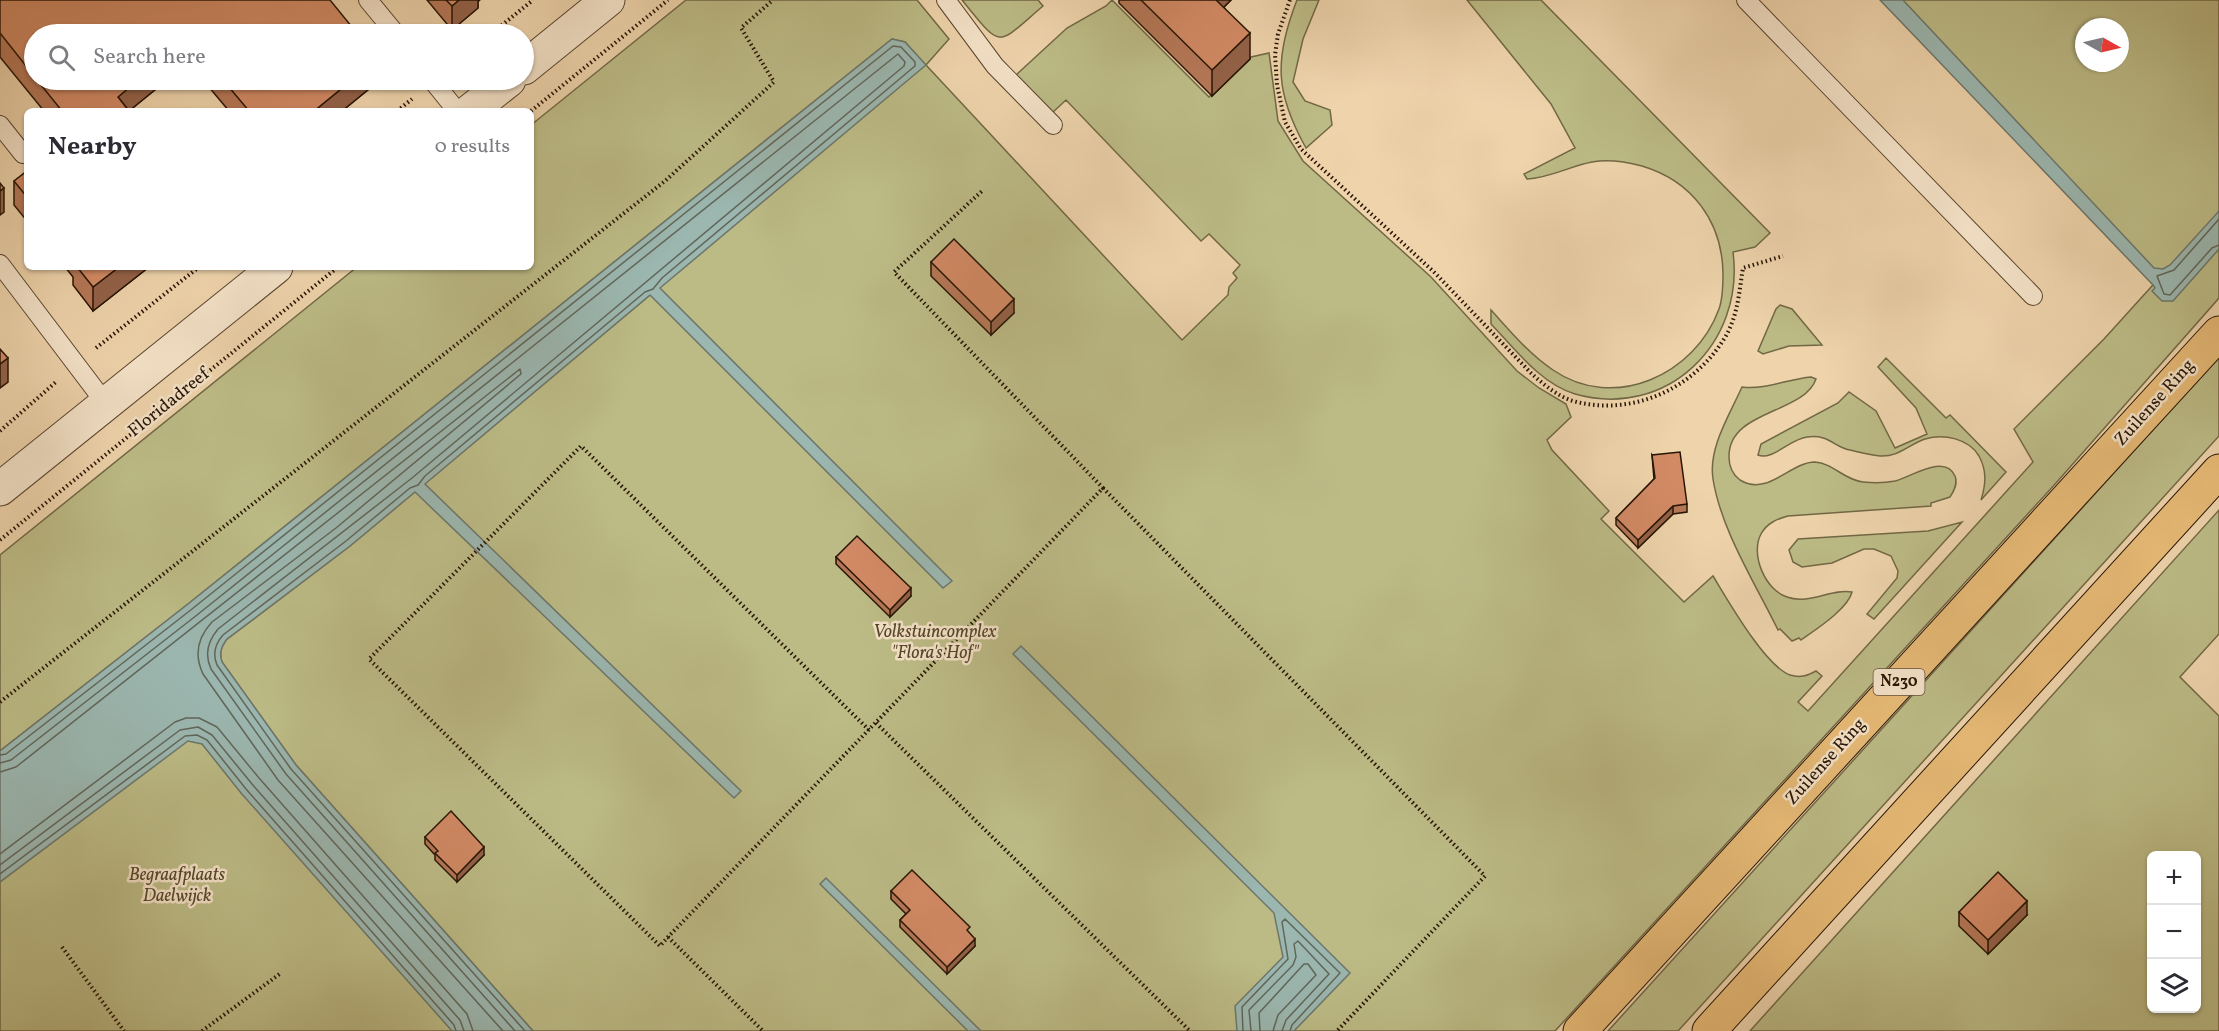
<!DOCTYPE html>
<html lang="en">
<head>
<meta charset="utf-8">
<style>
  :root { --surface:#fff; --page:#f7f7f7; --text:#2b2b33; --muted:#7c7c81; --line:#e1e1e2 }
  body { margin:0; font-family:Vollkorn,serif; background:var(--page); color:var(--text) }
  .controls { position:absolute; right:18px; bottom:18px; display:grid; overflow:hidden; border-radius:9px; box-shadow:0 2px 4px #0004 }
  .controls button { width:54px; height:54px; display:grid; place-items:center; padding:0; border:0; border-bottom:2px solid var(--line); background:var(--surface); color:var(--text); font:30px sans-serif }
  .compass { position:absolute; left:2075px; top:18px; width:54px; height:54px; border-radius:50%; background:var(--surface); box-shadow:0 2px 4px #0004; rotate:98deg }
  .list { margin:0; padding:0; list-style:none }
  h2 { display:flex; justify-content:space-between; align-items:center; height:78px; margin:0; padding:0 24px; font-size:26px }
  h2 small { font-size:20px; font-weight:400; color:var(--muted) }
  .icon { flex:none; width:33px; height:33px; fill:none; stroke:currentColor; stroke-width:2; stroke-linecap:round; stroke-linejoin:round }
  .map { position:relative; flex:none; width:2219px; height:1031px; overflow:hidden }
  .search { position:absolute; background:var(--surface); box-shadow:0 2px 4px #0004; left:24px; top:24px; width:510px; height:66px; display:flex; align-items:center; gap:15px; box-sizing:border-box; padding:0 21px; border-radius:33px; color:var(--muted); font-size:22px }
  .panel { position:absolute; background:var(--surface); box-shadow:0 2px 4px #0004; left:24px; top:108px; width:510px; height:162px; border-radius:9px }
  .map>svg:first-child { display:block }
  .green { fill:#bcbb86; stroke:#726845; stroke-width:1.5; fill-rule:evenodd }
  .water { fill:#9bb7b0; stroke:#6d766b; stroke-width:1.5 }
  .lines { fill:none; stroke-linecap:round; stroke-linejoin:round }
  .shore { stroke:#61665a; stroke-width:1.5 }
  .service-casing { stroke:#59442e; stroke-width:20 }
  .tertiary-casing { stroke:#59442e; stroke-width:35 }
  .primary-casing { stroke:#271404; stroke-width:35 }
  .path { stroke:#271404; stroke-width:4; stroke-dasharray:1.5 3; stroke-linecap:butt }
  .service { stroke:#f4e2c8; stroke-width:18 }
  .tertiary { stroke:#f4e2c8; stroke-width:33 }
  .primary { stroke:#e7ba76; stroke-width:33 }
  .wall { fill:#b57757; stroke:#271404; stroke-width:1.5 }
  .shaded-wall { fill:#936147; stroke:#271404; stroke-width:1.5 }
  .building { fill:#d28a65; stroke:#271404; stroke-width:1.5 }
  .labels { text-anchor:middle; dominant-baseline:central; stroke-width:5; stroke-linejoin:round; paint-order:stroke }
  .shield { fill:#f4e2c8; stroke:#64523f; stroke-width:1.5 }
  .shield-label { font-size:16px; font-weight:bold; fill:#271404 }
  .street-label { font-size:18px; fill:#271404; stroke:#f4e2c8 }
  .park-label { font-size:18px; font-style:italic; fill:#54462b; stroke:#f4e2c8 }
</style>
</head>
<body>
<div class="map">
<svg width="2219" height="1031" viewBox="0 0 2219 1031">
  <rect width="100%" height="100%" fill="#eed3ab"/>
  <filter id="stains"><feTurbulence type="fractalNoise" baseFrequency=".00333" numOctaves="4"/><feColorMatrix values="0 0 0 0 .2 0 0 0 0 .09 0 0 0 0 .02 0 0 0 .5 -.17"/></filter>
  <radialGradient id="worn" r=".72"><stop offset=".6" stop-color="#630" stop-opacity="0"/><stop offset="1" stop-color="#630" stop-opacity=".3"/></radialGradient>
  <!-- green -->
  <path class="green" d="M686,0H917L949,39L926,65L1182,340L1228,295L1229,287L1237,278L1233,273L1240,265L1209,234L1201,241L1066,100L1052,113L1016,75L1067,28L1106,6L1112,0L1209,97L1251,57L1269,53L1278,121L1303,161L1431,277L1517,371L1539,388L1566,404L1571,417L1547,440L1552,450L1609,511L1601,519L1684,602L1713,576C1727,599 1765,666 1790,675C1800,678 1807,676 1816,671L1822,676L1798,702L1808,711L2033,462L2014,429L2104,339L2161,276L1890,0H2219V298L2056,483L1555,1031H533L296,765L222,662C219,653 221,647 226,640L350,546L925,65L905,42L892,39L188,604L0,751V555L357,267H531V125ZM2084,27H2120V63H2084Z
    M962,0H1038L1043,6C995,47 1003,50 962,0Z
    M1297,0H1319L1303,39L1293,82L1305,101L1330,110L1332,125L1306,148C1275,93 1274,59 1297,0Z
    M1467,0H1541L1770,233L1755,247L1733,252C1745,343 1667,420 1575,394C1541,384 1515,349 1491,324V310C1510,331 1529,354 1553,370C1614,412 1695,375 1719,309C1723,298 1723,285 1723,273C1722,221 1692,181 1642,166C1627,162 1608,159 1592,162C1570,166 1550,178 1527,179L1524,174L1575,148L1551,104Z
    M1780,305L1792,309L1822,345L1789,346L1763,354L1758,351L1776,309Z
    M2219,357V436L1678,1031H1608Z
    M1886,358L1946,418L1950,415L2006,472L1981,500C1986,484 1987,471 1979,456C1969,439 1944,433 1925,439C1908,445 1899,457 1880,456C1870,455 1858,452 1850,450C1833,447 1830,434 1807,437C1790,439 1772,461 1758,455L1761,444L1838,403L1849,392L1876,411L1895,448L1927,434L1916,408L1878,367Z
    M1811,377L1816,379C1804,414 1728,410 1729,457C1729,467 1732,474 1740,480C1768,497 1790,462 1815,462C1833,463 1844,480 1863,482C1873,483 1885,483 1895,481C1911,477 1945,453 1955,476C1958,484 1954,491 1950,497L1931,503V506L1788,516C1777,519 1767,523 1761,534C1750,554 1765,590 1787,597C1809,605 1832,588 1852,592C1848,609 1815,630 1801,640L1799,638L1792,641L1780,629L1778,630C1755,583 1721,530 1713,479C1708,448 1730,414 1742,387C1765,390 1788,379 1811,377Z
    M2219,510V634L2180,677L2219,716V1031H1750ZM2152,856H2196V1008H2152Z
    M1962,522L1874,619L1867,614L1897,578L1898,571L1891,556L1874,549H1864L1832,563L1802,567L1793,562L1789,550L1798,539L1928,531Z
    M191,682L505,1031H0V841Z"/>
  <!-- water -->
  <path class="water" d="M1880,0H1903L2154,268L2163,269L2170,265L2219,211V249L2173,301H2162L2152,291L2155,288L2153,285Z
    M892,39L905,42L926,65L660,288L952,581L943,588L650,295L425,484L741,791L734,798L415,492L350,546L227,639C221,647 219,653 222,662L296,765L533,1031H452L241,793L202,744L188,741L0,882V751L188,604Z
    M1021,646L1350,973L1294,1031H1237L1235,1006L1283,957L1274,913L1013,654Z
    M826,878L981,1031H968L820,884Z"/>
  <g class="lines">
    <!-- shore -->
    <path class="shore" d="M2219,219L2174,270L2157,276L2164,294L2170,295L2212,248L2219,245
      M0,755L6,754L192,609L893,46L901,47L915,62V66L662,278L653,289L645,292L425,476L418,485L410,488L346,541L223,635C215,644 212,653 217,665L291,769L525,1031
      M0,763L11,760L197,615L898,54L905,62L904,66L412,478L218,629C208,641 204,654 211,669L286,774L515,1031
      M0,772L16,767L520,369L521,374L336,528L212,622C198,637 194,655 203,674L278,780L503,1031
      M0,854L175,722L186,718H199L217,727L259,778L467,1014L473,1031
      M0,865L180,730L198,727L212,735L252,784L460,1020L464,1031
      M0,874L185,736L197,735L207,740L246,789L454,1025L456,1031
      M1243,1031L1242,1007L1288,959L1282,922L1285,919L1340,973L1292,1025L1290,1031
      M1251,1031L1249,1010L1293,965L1296,957L1294,944L1298,941L1329,974L1286,1020L1282,1031
      M1260,1031L1259,1013L1304,964H1308L1316,975L1278,1015L1273,1031"/>
    <!-- service casing -->
    <g class="service-casing">
      <path id="service" d="M368,0L396,34
        M946,0L995,66L1053,125
        M1746,0L2033,296
        M432,80L457,111
        M0,125L23,154
        M0,264L106,404"/>
    </g>
    <!-- tertiary casing -->
    <g class="tertiary-casing">
      <path id="tertiary" d="M524,68L608,0
        M470,111L509,80
        M0,489L276,267"/>
    </g>
    <!-- primary casing -->
    <g class="primary-casing">
      <path id="primary" d="M1580,1031L2219,333
        M1709,1031L2219,471"/>
    </g>
    <!-- path -->
    <path class="path" d="M1290,0L1278,34L1275,55L1277,85L1285,122L1301,149L1435,273L1531,373C1543,384 1557,396 1573,401C1632,417 1693,389 1724,339C1738,317 1739,292 1743,268L1783,256
      M491,34L533,0
      M397,111L412,99
      M531,111L668,0
      M96,348L199,267
      M0,431L56,382
      M1103,488L1485,876L1337,1031
      M0,540L338,267
      M0,702L665,181L774,82L741,28L773,0
      M876,723L1190,1031
      M869,730L581,446L369,659L660,946L668,937L1103,488L894,272L982,191
      M668,937L763,1031
      M62,947L124,1031
      M202,1031L281,973"/>
    <!-- service -->
    <use href="#service" class="service"/>
    <!-- tertiary -->
    <use href="#tertiary" class="tertiary"/>
    <!-- primary -->
    <use href="#primary" class="primary"/>
  </g>
  <!-- wall -->
  <path class="wall" d="M0,0L356,32L364,34H34V80H167L129,111H44L0,57Z
    M427,0H480L478,1V8L452,30Z
    M1119,0H1231L1224,7L1250,59L1212,96L1119,3Z
    M203,80H380L342,111H229Z
    M27,171V221L14,205V181Z
    M931,262L1014,313L991,335L931,276Z
    M65,267H149L93,311L73,285V277Z
    M1652,455L1687,504V512L1673,514L1638,548L1616,525V518L1654,479Z
    M836,557L911,596L890,617L836,564Z
    M425,837L484,855L457,882L435,860V855L425,844Z
    M891,891L970,934L975,946L947,974L900,927V920L906,914L891,899Z
    M1959,912L2027,915L1988,954L1959,926Z"/>
  <!-- shaded-wall -->
  <path class="shaded-wall" d="M459,0H480L478,1V8L452,30V6Z
    M1211,0H1231L1211,20Z
    M1250,33V59L1212,96V70Z
    M138,80H167L129,111L118,97Z
    M352,80H380L342,111H314Z
    M4,188V212L0,215V191Z
    M119,267H149L93,311V287Z
    M1014,299V313L991,335V322Z
    M8,358V382L0,388V364Z
    M1673,506V514L1638,548V540Z
    M911,588V596L890,617V610Z
    M484,847V855L457,882V875Z
    M2027,901V915L1988,954V940Z
    M975,939V946L947,974V967Z"/>
  <!-- building -->
  <path class="building" d="M0,0H330L356,32L360,29L364,34H34V76L0,33Z
    M446,0H459L452,6Z
    M1141,0H1216L1250,33L1212,70Z
    M37,80H138L118,97L129,111H62Z
    M223,80H352L314,111H249Z
    M27,171V197L14,181Z
    M0,183L4,188L0,191Z
    M954,239L1014,299L991,322L931,262Z
    M77,267H119L93,287Z
    M0,349L8,358L0,364Z
    M1680,452L1687,504L1673,506L1638,540L1616,518L1655,478L1652,455Z
    M857,536L911,588L890,610L836,557Z
    M451,811L484,847L457,875L435,853L438,851L425,837Z
    M912,870L970,927L967,930L975,939L947,967L900,920L910,910L891,891Z
    M1998,872L2027,901L1988,940L1959,912Z"/>
  <g class="labels">
    <!-- shield labels -->
    <rect class="shield" x="1873.5" y="669" width="51" height="26" rx="4.5"/>
    <g class="shield-label">
      <text x="1899" y="682">N230</text>
    </g>
    <!-- street labels -->
    <g class="street-label">
      <text transform="translate(169 403) rotate(-39)">Floridadreef</text>
      <text transform="translate(2155 403) rotate(-48)">Zuilense Ring</text>
      <text transform="translate(1826 762) rotate(-48)">Zuilense Ring</text>
    </g>
    <!-- park labels -->
    <g class="park-label">
      <text x="935" y="632">Volkstuincomplex<tspan x="935" dy="21">"Flora's Hof"</tspan></text>
      <text x="177" y="875">Begraafplaats<tspan x="177" dy="21">Daelwijck</tspan></text>
    </g>
  </g>
  <rect width="100%" height="100%" filter="url(#stains)"/>
  <rect width="100%" height="100%" fill="url(#worn)"/>
</svg>
<div class="controls">
<button>+</button>
<button>−</button>
<button><svg class="icon" aria-label="layers" viewBox="0 0 24 24"><path d="M12 4l9 5-9 5-9-5zM3 14l9 5 9-5"/></svg></button>
</div>
<svg class="compass" viewBox="-18 -18 36 36"><path d="M0-13l5 13h-10z" fill="#e53935"/><path d="M0 13l5-13h-10z" fill="#7c7c81"/></svg>
<div class="search"><svg class="icon" aria-label="search" viewBox="0 0 24 24"><circle cx="10" cy="10" r="6"/><path d="M15 15l6 6"/></svg>Search here</div>
<section class="panel">
<h2>Nearby<small>0 results</small></h2>
<ul class="list">
</ul>
</section>
</div>
</body>
</html>
